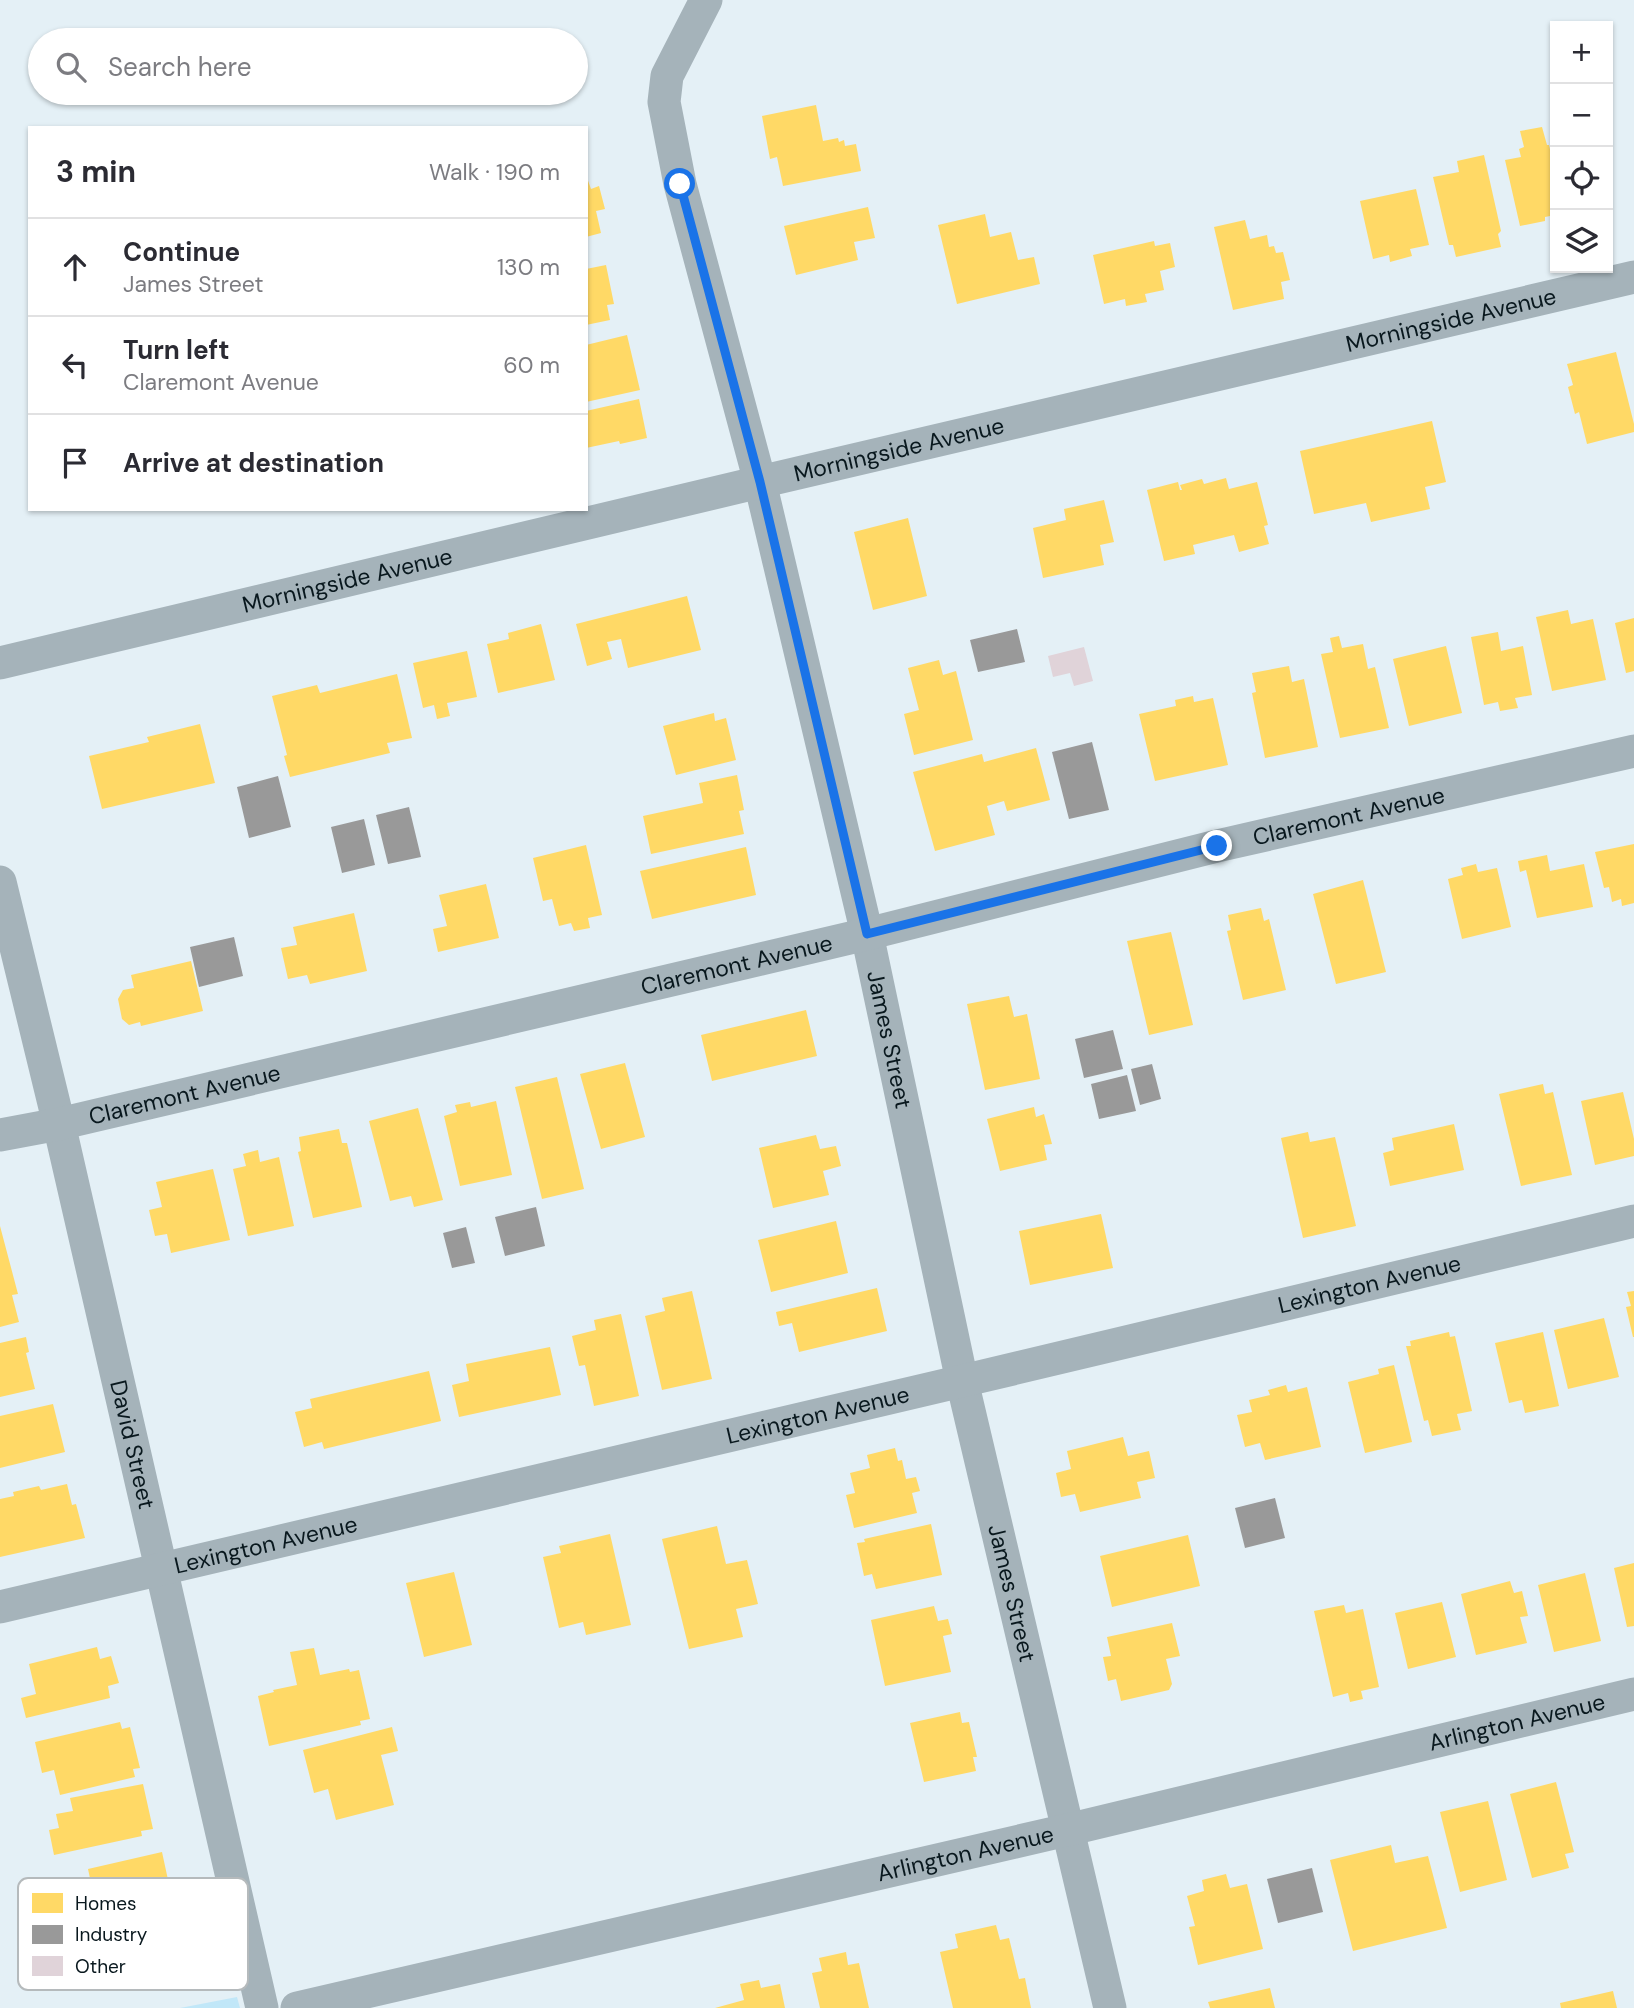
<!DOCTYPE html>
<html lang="en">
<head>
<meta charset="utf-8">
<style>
  :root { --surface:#fff; --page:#f2f2f3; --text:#2b2b33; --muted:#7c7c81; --line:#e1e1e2 }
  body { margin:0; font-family:"DM Sans",sans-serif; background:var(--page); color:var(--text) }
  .controls { position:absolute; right:21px; top:21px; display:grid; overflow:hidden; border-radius:0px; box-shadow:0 2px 5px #0004 }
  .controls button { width:63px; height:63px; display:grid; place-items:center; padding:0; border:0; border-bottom:2px solid var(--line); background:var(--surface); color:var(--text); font:35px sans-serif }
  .stop { position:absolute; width:21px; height:21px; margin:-16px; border:5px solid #1a73e8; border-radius:50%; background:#fff }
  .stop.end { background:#1a73e8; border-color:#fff; box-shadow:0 2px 7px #0008 }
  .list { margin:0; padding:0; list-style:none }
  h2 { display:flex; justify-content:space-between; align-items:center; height:91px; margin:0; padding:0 28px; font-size:30px }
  h2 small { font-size:23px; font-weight:400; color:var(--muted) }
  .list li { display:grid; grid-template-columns:46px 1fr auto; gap:21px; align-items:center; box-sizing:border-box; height:98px; padding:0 28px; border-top:2px solid var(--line) }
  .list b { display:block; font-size:26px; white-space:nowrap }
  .list p { margin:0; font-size:23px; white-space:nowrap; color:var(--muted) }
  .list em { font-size:23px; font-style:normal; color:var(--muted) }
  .icon { flex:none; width:38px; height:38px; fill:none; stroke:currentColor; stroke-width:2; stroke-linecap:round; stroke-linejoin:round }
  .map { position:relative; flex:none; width:1634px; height:2008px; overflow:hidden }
  .search { position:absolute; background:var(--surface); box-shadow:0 2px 5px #0004; left:28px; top:28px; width:560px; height:77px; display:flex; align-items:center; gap:18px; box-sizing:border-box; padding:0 24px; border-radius:38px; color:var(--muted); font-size:26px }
  .panel { position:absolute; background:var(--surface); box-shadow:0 2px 5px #0004; left:28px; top:126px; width:560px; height:385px; border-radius:0px }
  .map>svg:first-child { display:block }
  .green { fill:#c1e7f8 }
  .homes { fill:#ffd966 }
  .industry { fill:#999 }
  .building { fill:#e0d3d9 }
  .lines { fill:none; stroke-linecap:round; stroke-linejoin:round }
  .minor { stroke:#a5b3ba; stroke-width:33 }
  .route { stroke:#1a73e8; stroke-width:9 }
  .labels { text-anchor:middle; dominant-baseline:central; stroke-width:7; stroke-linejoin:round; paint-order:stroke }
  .street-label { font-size:23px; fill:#09181e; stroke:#fff }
  .key { fill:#fff; stroke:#b5babc; stroke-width:2 }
  .key-label { font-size:19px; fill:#09181e }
</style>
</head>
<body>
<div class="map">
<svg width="1634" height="2008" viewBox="0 0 1634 2008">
  <rect width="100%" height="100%" fill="#e4f0f6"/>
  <!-- green -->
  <path class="green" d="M237,1997L240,2008H180Z"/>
  <!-- homes -->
  <path class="homes" d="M816,105L823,141L838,138L839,142L844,140L845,146L856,144L861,171L783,186L777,157L770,159L762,116Z
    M1542,127L1547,145H1549L1555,171V215L1545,217V221L1520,226L1505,160L1521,157L1519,149L1524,147L1520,131Z
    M1484,155L1501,231L1498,234L1501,247L1456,257L1453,245H1449L1433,177L1459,172L1457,161Z
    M586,175L591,189L599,186L605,209L596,211L601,233L586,237Z
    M1416,189L1429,245L1410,249L1412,256L1390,262L1389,255L1373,259L1360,201Z
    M868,207L875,238L854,242L858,260L796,275L784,226Z
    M985,214L990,237L1011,232L1018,260L1034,257L1040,284L957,304L938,225Z
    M1245,220L1250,239L1267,235L1269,247L1274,246L1276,253L1283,252L1290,280L1281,282L1284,299L1233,310L1214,227Z
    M1154,241L1155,246L1170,243L1175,267L1160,271L1164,290L1145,294L1147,302L1126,306L1125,299L1104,304L1093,255Z
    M606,265L614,304L607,305L610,320L586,325V269Z
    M627,335L640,390L586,402V345Z
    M1616,352L1634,424V432L1587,444L1579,412L1575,414L1568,387L1573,385L1567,364Z
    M639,399L647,438L620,444L619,441L586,448V411Z
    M1432,421L1446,482L1425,487L1430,509L1371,522L1366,503L1314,514L1300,451Z
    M1226,478L1229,489L1257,482L1268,525L1264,526L1269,544L1239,552L1234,535L1193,545L1195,554L1164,561L1147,490L1178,482L1180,490H1182L1180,485L1202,479L1204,484Z
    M1104,500L1114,542L1100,545L1104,565L1043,578L1033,528L1066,520L1064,509Z
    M908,518L927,596L873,610L854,532Z
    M687,596L701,650L628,668L621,639L607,642L612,659L587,666L576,624Z
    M1568,610L1571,624L1593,619L1606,680L1552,691L1536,617Z
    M1634,618V671L1626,673L1615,623Z
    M541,624L555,680L498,693L487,644L509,639L508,633Z
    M1498,632L1501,651L1523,646L1532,695L1515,698L1518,708L1500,711L1498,702L1484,705L1471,637Z
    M1339,636L1342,648L1363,644L1368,669L1375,667L1389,728L1340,738L1321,654L1333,652L1330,638Z
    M1446,646L1462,713L1409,726L1393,659Z
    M467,651L477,697L447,703L450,716L437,719L434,705L423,708L413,663Z
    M939,660L943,675L956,671L973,740L914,755L904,714L919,710L908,668Z
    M1289,666L1292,682L1304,679L1318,747L1265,758L1252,693L1256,692L1252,673Z
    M397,674L412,738L387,743L390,753L290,777L284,756L287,755L272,696L317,685L320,693Z
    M1193,696L1194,702L1213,698L1228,765L1155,781L1139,714L1176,706L1175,700Z
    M714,713L715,721L726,718L736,760L676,775L663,726Z
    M200,724L215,783L102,809L89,756L149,742L147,737Z
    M1036,748L1050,800L1007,811L1004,801L987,806L995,835L935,851L913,772L982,754L984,762Z
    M737,775L744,810L739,811L744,834L651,854L643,816L703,803L699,783Z
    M1634,844V903L1622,906L1621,899L1612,902L1609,887L1604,888L1595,852Z
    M586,845L602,915L588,918L590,928L574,931L571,923L559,926L552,899L543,901L533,858Z
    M746,847L756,895L652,919L640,871Z
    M1547,855L1550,871L1584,864L1593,907L1537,918L1526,870L1520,872L1518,861Z
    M1476,864L1478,872L1497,868L1511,927L1462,939L1448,879L1463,875L1461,868Z
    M1363,880L1386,972L1336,984L1313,894Z
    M486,884L499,938L438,952L433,929L447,926L439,895Z
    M1261,908L1264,921L1269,919L1286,990L1243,1000L1227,931L1231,930L1228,915Z
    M354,913L367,971L310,984L307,975L288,979L281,948L297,945L293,927Z
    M1171,932L1193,1025L1149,1035L1127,941Z
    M191,961L203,1011L141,1026L140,1022L129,1025L122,1019L118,999L123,990L134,988L131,975Z
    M1009,996L1014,1017L1027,1014L1040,1079L985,1090L967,1004Z
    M806,1010L817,1056L712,1081L701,1035Z
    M625,1063L645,1137L601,1149L580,1074Z
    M557,1077L584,1189L542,1199L515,1087Z
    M1543,1084L1545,1094L1553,1092L1572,1175L1521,1186L1499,1094Z
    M1623,1092L1634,1139V1156L1595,1165L1581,1101Z
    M496,1101L512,1175L460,1186L444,1116L457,1112L455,1105L470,1102L471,1107Z
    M1034,1107L1036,1117L1044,1114L1052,1144L1044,1145L1047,1160L1000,1171L987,1119Z
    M418,1108L443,1200L414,1207L411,1196L390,1201L369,1121Z
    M1454,1124L1464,1170L1390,1186L1383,1153L1394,1150L1392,1138Z
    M339,1129L342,1143H347L362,1207L313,1218L298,1152L301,1151L299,1137Z
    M1308,1132L1310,1142L1335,1137L1356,1226L1303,1238L1281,1138Z
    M816,1135L820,1149L836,1146L841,1166L823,1171L829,1195L773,1208L759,1148Z
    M258,1150L260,1162L279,1157L294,1226L248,1236L233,1169L246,1166L243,1154Z
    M213,1169L230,1240L171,1253L167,1234L155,1236L149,1210L162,1207L156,1182Z
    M1101,1214L1113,1268L1030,1285L1019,1231Z
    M836,1221L848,1273L771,1292L758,1240Z
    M0,1226L18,1294L12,1295L19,1322L0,1327Z
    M877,1288L887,1331L799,1352L792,1323L779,1326L776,1312Z
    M692,1291L712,1379L662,1390L645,1316L665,1311L662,1298Z
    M1634,1291V1337H1633L1626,1307L1631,1306L1627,1292Z
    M621,1314L639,1396L594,1406L585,1365L579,1366L572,1336L596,1330L594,1320Z
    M1604,1318L1619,1377L1568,1389L1554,1330Z
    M1449,1332L1450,1337L1455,1336L1472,1411L1457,1414L1461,1430L1432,1436L1428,1420L1424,1421L1406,1346H1411L1410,1341Z
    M1543,1332L1559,1406L1525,1413L1522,1400L1509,1403L1495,1343Z
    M26,1337L29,1352L26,1353L35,1389L0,1397V1343Z
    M550,1347L561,1395L459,1417L452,1385L469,1381L466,1364Z
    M1394,1365L1412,1442L1365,1453L1348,1382L1379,1374L1378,1369Z
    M429,1371L441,1421L324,1449L322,1442L304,1447L295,1412L312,1408L310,1399Z
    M1286,1385L1288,1392L1307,1387L1321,1447L1265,1460L1260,1443L1245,1447L1237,1415L1252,1412L1249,1400L1270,1395L1268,1390Z
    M53,1404L65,1452L0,1468V1416Z
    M1123,1437L1128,1456L1149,1451L1155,1478L1137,1482L1141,1498L1080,1512L1075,1494L1061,1497L1056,1473L1071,1469L1067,1451Z
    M895,1448L898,1461L902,1460L906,1479L916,1477L920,1491L912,1493L917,1513L854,1528L846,1495L855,1493L850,1473L870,1468L867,1455Z
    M67,1484L72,1505L76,1504L85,1538L0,1557V1499L14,1496L13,1492L39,1486L41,1490Z
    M931,1524L942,1575L876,1589L872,1574L864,1576L857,1543L865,1542L864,1539Z
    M717,1526L726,1564L747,1560L758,1604L736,1609L743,1637L689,1649L662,1539Z
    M610,1534L631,1625L586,1635L583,1622L559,1628L543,1557L561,1553L559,1546Z
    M1188,1535L1200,1586L1112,1607L1100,1556Z
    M1634,1563V1626L1627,1627L1614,1568Z
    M454,1572L472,1645L424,1657L406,1583Z
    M1585,1573L1601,1641L1554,1652L1538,1585Z
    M1510,1581L1514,1593L1522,1591L1528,1616L1520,1617L1527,1643L1476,1655L1461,1594Z
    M1442,1602L1456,1657L1408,1669L1395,1613Z
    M1344,1605L1346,1613L1363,1609L1379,1687L1361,1691L1363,1699L1350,1702L1348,1693L1333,1697L1314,1611Z
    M934,1606L938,1621L948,1619L952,1634L943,1636L951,1672L885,1686L871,1620Z
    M1172,1623L1180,1656L1166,1659L1172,1684L1169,1690L1121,1701L1116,1679L1108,1681L1103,1657L1111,1656L1107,1637Z
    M97,1647L100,1659L111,1656L119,1683L108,1686L110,1698L26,1718L21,1698L36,1694L29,1664Z
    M314,1648L320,1675L349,1669L350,1672L359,1670L370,1719L360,1721L361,1725L269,1746L258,1696L274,1692L273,1690L297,1685L290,1652Z
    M960,1712L962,1723L969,1722L977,1757H973L976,1771L924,1782L910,1723Z
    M120,1722L122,1729L130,1727L140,1768L133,1769L135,1777L60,1795L54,1770L42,1773L35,1742Z
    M392,1727L398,1751L381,1755L394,1805L336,1820L328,1789L314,1793L303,1750Z
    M1556,1782L1574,1852L1565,1854L1569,1868L1532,1878L1510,1794Z
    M143,1784L153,1829L141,1831L142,1836L54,1855L49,1830L59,1828L56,1814L73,1811L70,1798Z
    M1488,1801L1507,1880L1460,1892L1440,1812Z
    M1391,1845L1395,1863L1428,1856L1447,1928L1353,1951L1330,1860Z
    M162,1852L173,1903L83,1922L75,1887L91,1883L88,1869Z
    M1226,1874L1230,1888L1247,1884L1263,1949L1198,1965L1189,1927L1195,1926L1187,1896L1204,1891L1202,1880Z
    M996,1925L1000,1940L1009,1938L1019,1979L1025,1978L1031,2008H953L940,1952L958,1948L955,1934Z
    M846,1952L848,1965L859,1963L869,2008H820L812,1973L822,1971L819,1958Z
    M759,1980L761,1988L780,1984L785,2008H715L744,2000L740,1984Z
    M1270,1988L1275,2008H1210L1208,2002Z
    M1613,1991L1617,2008H1561L1560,2003Z"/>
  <!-- industry -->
  <path class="industry" d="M1017,629L1025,662L978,672L970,640Z
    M1092,742L1109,810L1069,819L1052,752Z
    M278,776L291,827L249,838L237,787Z
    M409,807L421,857L388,864L376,815Z
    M364,819L375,865L342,873L331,827Z
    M234,937L243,976L199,987L190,947Z
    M1113,1030L1123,1069L1084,1078L1075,1039Z
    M1152,1064L1161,1099L1140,1105L1131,1069Z
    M1127,1075L1136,1111L1099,1119L1091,1084Z
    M536,1207L545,1246L505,1256L495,1217Z
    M466,1227L475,1263L452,1268L443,1233Z
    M1275,1498L1285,1538L1245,1548L1235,1508Z
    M1312,1868L1323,1912L1278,1923L1267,1879Z"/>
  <!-- building -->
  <path class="building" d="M1084,647L1093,681L1074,686L1070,673L1053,677L1048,656Z"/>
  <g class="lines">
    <!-- minor -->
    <g class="minor">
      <path id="s1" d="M706,0L667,76L664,102L680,184L760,482L867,934L962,1381L1110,2008"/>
      <path id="s2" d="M0,663L760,482L1634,277"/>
      <path id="s3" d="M0,882L59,1124L262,2008"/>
      <path id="s4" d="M0,1135L59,1124L867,934L1217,846L1634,751"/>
      <path id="s5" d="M0,1607L962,1381L1634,1221"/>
      <path id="s6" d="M297,2008L1067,1830L1634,1694"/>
    </g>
  </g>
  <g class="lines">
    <!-- route -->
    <path class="route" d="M680,184L760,482L867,934L1217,846"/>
  </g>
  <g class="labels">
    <!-- street labels -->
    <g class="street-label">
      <text stroke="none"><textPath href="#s2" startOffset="1491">Morningside Avenue</textPath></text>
      <text stroke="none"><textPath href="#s2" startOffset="924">Morningside Avenue</textPath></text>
      <text stroke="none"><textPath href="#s2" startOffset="357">Morningside Avenue</textPath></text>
      <text stroke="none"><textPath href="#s4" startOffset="1386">Claremont Avenue</textPath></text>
      <text stroke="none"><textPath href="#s4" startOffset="756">Claremont Avenue</textPath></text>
      <text stroke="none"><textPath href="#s1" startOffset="1076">James Street</textPath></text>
      <text stroke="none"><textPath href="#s4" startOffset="189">Claremont Avenue</textPath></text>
      <text stroke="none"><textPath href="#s5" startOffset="1407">Lexington Avenue</textPath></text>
      <text stroke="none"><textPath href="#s5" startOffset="840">Lexington Avenue</textPath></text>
      <text stroke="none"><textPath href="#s3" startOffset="578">David Street</textPath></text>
      <text stroke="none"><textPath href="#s5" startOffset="273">Lexington Avenue</textPath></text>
      <text stroke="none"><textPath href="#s1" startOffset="1643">James Street</textPath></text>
      <text stroke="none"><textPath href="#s6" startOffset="1253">Arlington Avenue</textPath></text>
      <text stroke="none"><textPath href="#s6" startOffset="686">Arlington Avenue</textPath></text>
    </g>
  </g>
  <!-- legend -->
  <rect x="18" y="1878" width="230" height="112" rx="10" class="key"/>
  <rect x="32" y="1893" width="31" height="20" fill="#ffd966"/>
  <rect x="32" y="1925" width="31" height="19" fill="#999"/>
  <rect x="32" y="1956" width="31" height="20" fill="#e0d3d9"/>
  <g class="key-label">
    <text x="75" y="1910">Homes</text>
    <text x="75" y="1941">Industry</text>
    <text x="75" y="1973">Other</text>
  </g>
</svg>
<div class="controls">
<button>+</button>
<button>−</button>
<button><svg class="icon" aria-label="locate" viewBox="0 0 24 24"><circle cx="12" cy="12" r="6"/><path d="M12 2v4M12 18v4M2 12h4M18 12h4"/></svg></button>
<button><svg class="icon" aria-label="layers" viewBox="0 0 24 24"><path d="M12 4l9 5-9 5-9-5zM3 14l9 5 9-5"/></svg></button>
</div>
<div class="stop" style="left:680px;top:184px"></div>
<div class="stop end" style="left:1217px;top:846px"></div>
<div class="search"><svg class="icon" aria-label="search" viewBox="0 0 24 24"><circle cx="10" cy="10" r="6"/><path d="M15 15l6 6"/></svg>Search here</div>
<section class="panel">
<h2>3 min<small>Walk · 190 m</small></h2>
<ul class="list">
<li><svg class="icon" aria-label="ahead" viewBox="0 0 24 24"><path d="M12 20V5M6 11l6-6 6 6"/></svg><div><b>Continue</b><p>James Street</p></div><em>130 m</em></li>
<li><svg class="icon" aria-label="left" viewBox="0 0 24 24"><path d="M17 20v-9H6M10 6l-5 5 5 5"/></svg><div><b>Turn left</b><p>Claremont Avenue</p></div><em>60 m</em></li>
<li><svg class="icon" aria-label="arrive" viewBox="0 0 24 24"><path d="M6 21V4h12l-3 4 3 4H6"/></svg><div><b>Arrive at destination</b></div></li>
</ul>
</section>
</div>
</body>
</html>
